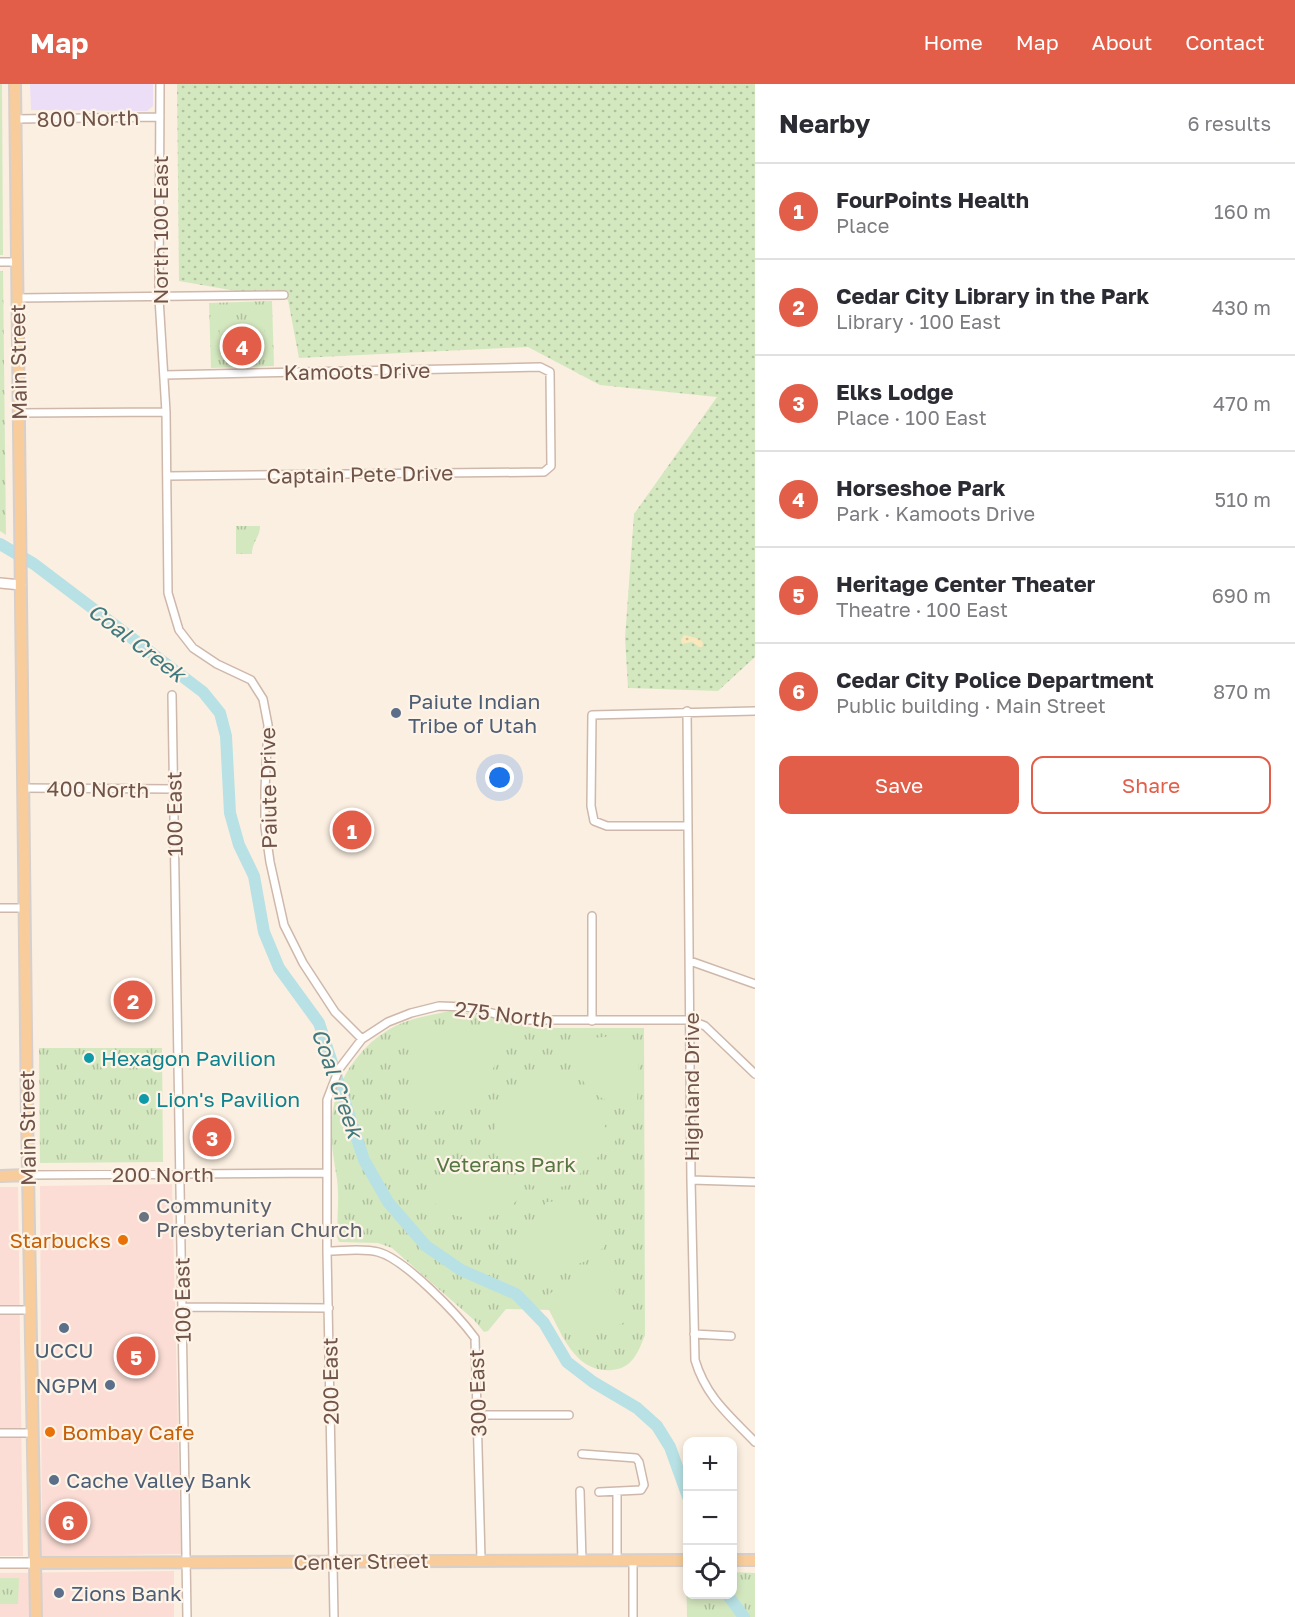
<!DOCTYPE html>
<html lang="en">
<head>
<meta charset="utf-8">
<style>
  :root { --surface:#fff; --page:#f2f2f3; --text:#2b2b33; --muted:#7c7c81; --line:#e1e1e2; --accent:#e25e49 }
  body { margin:0; font-family:"Golos Text",sans-serif; background:var(--page); color:var(--text) }
  .controls { position:absolute; right:18px; bottom:18px; display:grid; overflow:hidden; border-radius:12px; box-shadow:0 3px 9px #0003 }
  .controls button { width:54px; height:54px; display:grid; place-items:center; padding:0; border:0; border-bottom:2px solid var(--line); background:var(--surface); color:var(--text); font:30px sans-serif }
  .you { position:absolute; left:500px; top:694px; width:21px; height:21px; margin:-15px; border:4px solid #fff; border-radius:50%; background:#1a73e8; box-shadow:0 0 0 9px #1a73e833 }
  .badge { display:grid; place-items:center; width:39px; height:39px; border-radius:50%; background:var(--accent); color:#fff; font-size:20px; font-weight:700 }
  .pin { position:absolute; translate:-50% -50%; border:3px solid #fff; box-shadow:0 2px 6px #0006 }
  .list { margin:0; padding:0; list-style:none }
  h2 { display:flex; justify-content:space-between; align-items:center; height:78px; margin:0; padding:0 24px; font-size:26px }
  h2 small { font-size:20px; font-weight:400; color:var(--muted) }
  .list li { display:grid; grid-template-columns:39px 1fr auto; gap:18px; align-items:center; box-sizing:border-box; height:96px; padding:0 24px; border-top:2px solid var(--line) }
  .list b { display:block; font-size:22px; white-space:nowrap }
  .list p { margin:0; font-size:20px; white-space:nowrap; color:var(--muted) }
  .list em { font-size:20px; font-style:normal; color:var(--muted) }
  .actions { display:flex; gap:12px; padding:18px 24px }
  .actions a { flex:1; padding:14px 0; border:2px solid var(--accent); border-radius:12px; text-align:center; font-size:21px; color:var(--accent) }
  .actions .main { background:var(--accent); color:#fff }
  .icon { flex:none; width:33px; height:33px; fill:none; stroke:currentColor; stroke-width:2; stroke-linecap:round; stroke-linejoin:round }
  .map { position:relative; flex:none; width:755px; height:1533px; overflow:hidden }
  header { display:flex; align-items:center; gap:36px; box-sizing:border-box; height:84px; padding:0 30px; background:var(--accent); color:#fff }
  header strong { font-size:28px }
  nav { display:flex; gap:33px; margin-inline-start:auto; font-size:21px }
  main { display:flex }
  aside { flex:1; background:var(--surface) }
  .map>svg:first-child { display:block }
  .commercial { fill:#fbddd5 }
  .education { fill:#ecdef7 }
  .grass { fill:url(#grass-dots) }
  .sand { fill:url(#sand-dots) }
  .cemetery { fill:url(#cemetery-stones) }
  .park { fill:url(#park-tufts) }
  .garden { fill:#d4e8c0 }
  .lines { fill:none; stroke-linecap:round; stroke-linejoin:round }
  .river { stroke:#b7e1e4; stroke-width:12 }
  .minor-casing { stroke:#ceb8ab; stroke-width:10 }
  .secondary-casing { stroke:#d1b7a8; stroke-width:12 }
  .primary-casing { stroke:#d7cfcc; stroke-width:14 }
  .minor { stroke:#fff; stroke-width:7 }
  .secondary { stroke:#fff; stroke-width:9 }
  .primary { stroke:#f8cd9b; stroke-width:10 }
  .service-dot { fill:#5c6f8a; stroke:#fef3e7; stroke-width:2 }
  .culture-dot { fill:#0f9aa8; stroke:#fef3e7; stroke-width:2 }
  .worship-dot { fill:#6b7280; stroke:#fef3e7; stroke-width:2 }
  .food-dot { fill:#e8710a; stroke:#fef3e7; stroke-width:2 }
  .labels { text-anchor:middle; dominant-baseline:central; stroke-width:4.5; stroke-linejoin:round; paint-order:stroke }
  .street-label { font-size:21px; fill:#715449; stroke:#fef3e7 }
  .service-label { font-size:21px; fill:#4e5e75; stroke:#fef3e7; text-anchor:start }
  .culture-label { font-size:21px; fill:#0d838f; stroke:#fef3e7; text-anchor:start }
  .park-label { font-size:21px; fill:#567742; stroke:#fef3e7 }
  .worship-label { font-size:21px; fill:#5b616d; stroke:#fef3e7; text-anchor:start }
  .food-label { font-size:21px; fill:#c56008; stroke:#fef3e7; text-anchor:end }
  .water-label { font-size:22px; font-style:italic; fill:#40797e; stroke:#fef3e7 }
</style>
</head>
<body>
<header>
<strong>Map</strong>
<nav><a>Home</a><a>Map</a><a>About</a><a>Contact</a></nav>
</header>
<main>
<div class="map">
<svg width="755" height="1533" viewBox="0 0 755 1533">
  <defs>
    <pattern id="grass-dots" width="8" height="8" patternUnits="userSpaceOnUse" patternTransform="scale(1.5)"><rect width="8" height="8" fill="#d4e8c0"/><path d="M2 2h.1M6 6h.1" fill="none" stroke="#b0bf9e" stroke-width="1.8" stroke-linecap="round"/></pattern>
    <pattern id="sand-dots" width="8" height="8" patternUnits="userSpaceOnUse" patternTransform="scale(1.5)"><rect width="8" height="8" fill="#fae7bc"/><path d="M2 2h.1M6 6h.1" fill="none" stroke="#cfbe9b" stroke-width="1.8" stroke-linecap="round"/></pattern>
    <pattern id="cemetery-stones" width="16" height="16" patternUnits="userSpaceOnUse" patternTransform="scale(1.5)"><rect width="16" height="16" fill="#d4e8c0"/><path d="M2 7V4a2 2 0 0 1 4 0v3zM10 15v-3a2 2 0 0 1 4 0v3z" fill="#b0bf9e"/></pattern>
    <pattern id="park-tufts" width="24" height="20" patternUnits="userSpaceOnUse" patternTransform="scale(1.5)"><rect width="24" height="20" fill="#d4e8c0"/><path d="M3 7l-1-3M5 7V3M7 7l1-3M15 17l-1-3M17 17v-4M19 17l1-3" fill="none" stroke="#b0bf9e"/></pattern>
  </defs>
  <rect width="100%" height="100%" fill="#fbefe1"/>
  <!-- commercial -->
  <path class="commercial" d="M172,1100L181,1470L42,1472L40,1102Z
    M0,1103H18L23,1472H0Z
    M174,1487V1533H0V1489Z"/>
  <!-- education -->
  <path class="education" d="M30,0H153V22L147,27L31,26Z"/>
  <!-- grass -->
  <path class="grass" d="M177,0H755V573L718,607L628,604L625,554L634,430L717,313L600,301L528,263L299,274L288,216L179,197Z"/>
  <!-- sand -->
  <path class="sand" d="M684,551L700,555L703,559L702,563H699L692,558L682,560L681,556Z"/>
  <!-- cemetery -->
  <path class="cemetery" d="M0,0H2L3,171H0Z"/>
  <!-- park -->
  <path class="park" d="M0,187H3L6,451L0,447Z
    M272,217L274,282L211,284L209,219Z
    M236,442H260C260,454 252,457 252,470H236Z
    M451,927L475,930L534,944H644L645,1251C639,1267 632,1285 612,1286C576,1289 563,1253 549,1226L506,1225L488,1247L484,1248L474,1236L392,1164L378,1159L339,1158L337,1153C337,1132 340,1109 336,1089C333,1071 330,1053 332,1034C335,994 365,954 402,939C418,933 434,930 451,927Z
    M39,964H162L163,1078L40,1079Z
    M686,1488L688,1510H732L733,1488L755,1489V1533H687Z
    M0,1494H19L18,1520H0Z"/>
  <!-- garden -->
  <path class="garden" d="M219,224H235L236,276H220Z
    M247,224H264L265,275L248,276Z
    M420,942H500C500,950 500,958 499,966C494,996 469,1021 440,1027C432,1028 424,1027 416,1027L415,947Z
    M626,951L639,963L637,1021C624,1020 612,1020 600,1013C582,1002 569,977 570,956Z
    M542,982H553L558,986L616,1056L568,1101L552,1105L530,1101L485,1061L527,991L536,983Z
    M483,1068L524,1110C516,1117 509,1125 498,1130C483,1137 457,1135 442,1126C437,1123 433,1116 429,1112L468,1069Z
    M562,1117L605,1162C599,1167 593,1174 586,1177C560,1188 533,1183 512,1164L547,1118Z
    M593,1183L606,1185L629,1236C591,1257 571,1242 549,1210Z"/>
  <g class="lines">
    <!-- river -->
    <path class="river" d="M0,460L34,480L203,608L220,629L226,652L230,729L239,761L254,792L264,848L279,884L319,939L364,1076L388,1118L426,1162L461,1186L516,1210L544,1239L567,1278L593,1298L637,1324L657,1342L670,1363L688,1413
      M727,1510L744,1533"/>
    <!-- minor casing -->
    <g class="minor-casing">
      <path id="minor" d="M160,0L159,214L166,328L168,509L179,546L193,564L217,580L251,596L263,615L268,641L265,706V743L270,778L284,841L303,879L335,928L362,955
        M16,35L160,33
        M0,178H17
        M18,214L284,211
        M164,291L540,283L550,288L551,382L544,388L168,392
        M19,329L166,328
        M172,611L187,1533
        M687,627L691,1096L695,1276C706,1313 729,1331 755,1358
        M23,704L174,705
        M688,742H607L594,737L591,722L592,631L755,627
        M0,824H24
        M592,832V937
        M690,877L755,900
        M28,1091L327,1089
        M691,1096L755,1098
        M327,1167C343,1167 363,1164 378,1168C405,1175 458,1231 475,1254L481,1475
        M182,1223L329,1224
        M0,1226H30
        M694,1250L731,1252
        M478,1331H569
        M0,1349H33
        M582,1370L636,1374L639,1378L644,1401L641,1406L599,1408
        M580,1407L582,1477
        M617,1408V1477
        M633,1477V1533
        M334,1533L327,1167V1016L339,985L362,955L388,938L411,929L439,922L467,923L521,936H690L705,942L755,990"/>
    </g>
    <!-- secondary casing -->
    <g class="secondary-casing">
      <path id="secondary" d="M0,499L21,501
        M0,1479H35"/>
    </g>
    <!-- primary casing -->
    <g class="primary-casing">
      <path id="primary" d="M15,0L27,1033L36,1533
        M0,1092L28,1091
        M732,1476H755
        M35,1479L688,1476"/>
    </g>
    <!-- minor -->
    <use href="#minor" class="minor"/>
    <!-- secondary -->
    <use href="#secondary" class="secondary"/>
    <!-- primary -->
    <use href="#primary" class="primary"/>
  </g>
  <!-- markers -->
  <g class="service-dot">
    <circle cx="396" cy="629" r="6"/>
    <circle cx="64" cy="1244" r="6"/>
    <circle cx="110" cy="1301" r="6"/>
    <circle cx="54" cy="1396" r="6"/>
    <circle cx="59" cy="1509" r="6"/>
  </g>
  <g class="culture-dot">
    <circle cx="89" cy="974" r="6"/>
    <circle cx="144" cy="1015" r="6"/>
  </g>
  <circle class="worship-dot" cx="144" cy="1133" r="6"/>
  <g class="food-dot">
    <circle cx="123" cy="1156" r="6"/>
    <circle cx="50" cy="1348" r="6"/>
  </g>
  <g class="labels">
    <!-- street labels -->
    <g class="street-label">
      <text transform="translate(88 34) rotate(-1)">800 North</text>
      <text transform="translate(160 146) rotate(-90)">North 100 East</text>
      <text transform="translate(18 278) rotate(-91)">Main Street</text>
      <text transform="translate(357 287) rotate(-1)">Kamoots Drive</text>
      <text transform="translate(360 390) rotate(-1)">Captain Pete Drive</text>
      <text transform="translate(268 704) rotate(-91)">Paiute Drive</text>
      <text transform="translate(98 705) rotate(1)">400 North</text>
      <text transform="translate(174 730) rotate(-91)">100 East</text>
      <text transform="translate(504 930) rotate(7)">275 North</text>
      <text transform="translate(691 1003) rotate(-90)">Highland Drive</text>
      <text transform="translate(27 1044) rotate(-91)">Main Street</text>
      <text x="163" y="1090">200 North</text>
      <text transform="translate(182 1216) rotate(-91)">100 East</text>
      <text transform="translate(330 1297) rotate(-91)">200 East</text>
      <text transform="translate(477 1309) rotate(-92)">300 East</text>
      <text transform="translate(361 1477) rotate(-1)">Center Street</text>
    </g>
    <!-- service labels -->
    <g class="service-label">
      <text x="408" y="617">Paiute Indian<tspan x="408" dy="24">Tribe of Utah</tspan></text>
      <text x="64" y="1266" text-anchor="middle">UCCU</text>
      <text x="98" y="1301" text-anchor="end">NGPM</text>
      <text x="66" y="1396">Cache Valley Bank</text>
      <text x="71" y="1509">Zions Bank</text>
    </g>
    <!-- culture labels -->
    <g class="culture-label">
      <text x="101" y="974">Hexagon Pavilion</text>
      <text x="156" y="1015">Lion's Pavilion</text>
    </g>
    <!-- park labels -->
    <g class="park-label">
      <text x="506" y="1080">Veterans Park</text>
    </g>
    <!-- worship labels -->
    <g class="worship-label">
      <text x="156" y="1121">Community<tspan x="156" dy="24">Presbyterian Church</tspan></text>
    </g>
    <!-- food labels -->
    <g class="food-label">
      <text x="111" y="1156">Starbucks</text>
      <text x="62" y="1348" text-anchor="start">Bombay Cafe</text>
    </g>
    <!-- water labels -->
    <g class="water-label">
      <text transform="translate(137 558) rotate(37)">Coal Creek</text>
      <text transform="translate(338 999) rotate(71)">Coal Creek</text>
    </g>
  </g>
</svg>
<div class="controls">
<button>+</button>
<button>−</button>
<button><svg class="icon" aria-label="locate" viewBox="0 0 24 24"><circle cx="12" cy="12" r="6"/><path d="M12 2v4M12 18v4M2 12h4M18 12h4"/></svg></button>
</div>
<div class="you"></div>
<div class="pin badge" style="left:352px;top:746px">1</div>
<div class="pin badge" style="left:133px;top:916px">2</div>
<div class="pin badge" style="left:212px;top:1053px">3</div>
<div class="pin badge" style="left:242px;top:262px">4</div>
<div class="pin badge" style="left:136px;top:1272px">5</div>
<div class="pin badge" style="left:68px;top:1437px">6</div>
</div>
<aside>
<h2>Nearby<small>6 results</small></h2>
<ul class="list">
<li><span class="badge">1</span><div><b>FourPoints Health</b><p>Place</p></div><em>160 m</em></li>
<li><span class="badge">2</span><div><b>Cedar City Library in the Park</b><p>Library · 100 East</p></div><em>430 m</em></li>
<li><span class="badge">3</span><div><b>Elks Lodge</b><p>Place · 100 East</p></div><em>470 m</em></li>
<li><span class="badge">4</span><div><b>Horseshoe Park</b><p>Park · Kamoots Drive</p></div><em>510 m</em></li>
<li><span class="badge">5</span><div><b>Heritage Center Theater</b><p>Theatre · 100 East</p></div><em>690 m</em></li>
<li><span class="badge">6</span><div><b>Cedar City Police Department</b><p>Public building · Main Street</p></div><em>870 m</em></li>
</ul>
<div class="actions"><a class="main">Save</a><a>Share</a></div>
</aside>
</main>
</body>
</html>
